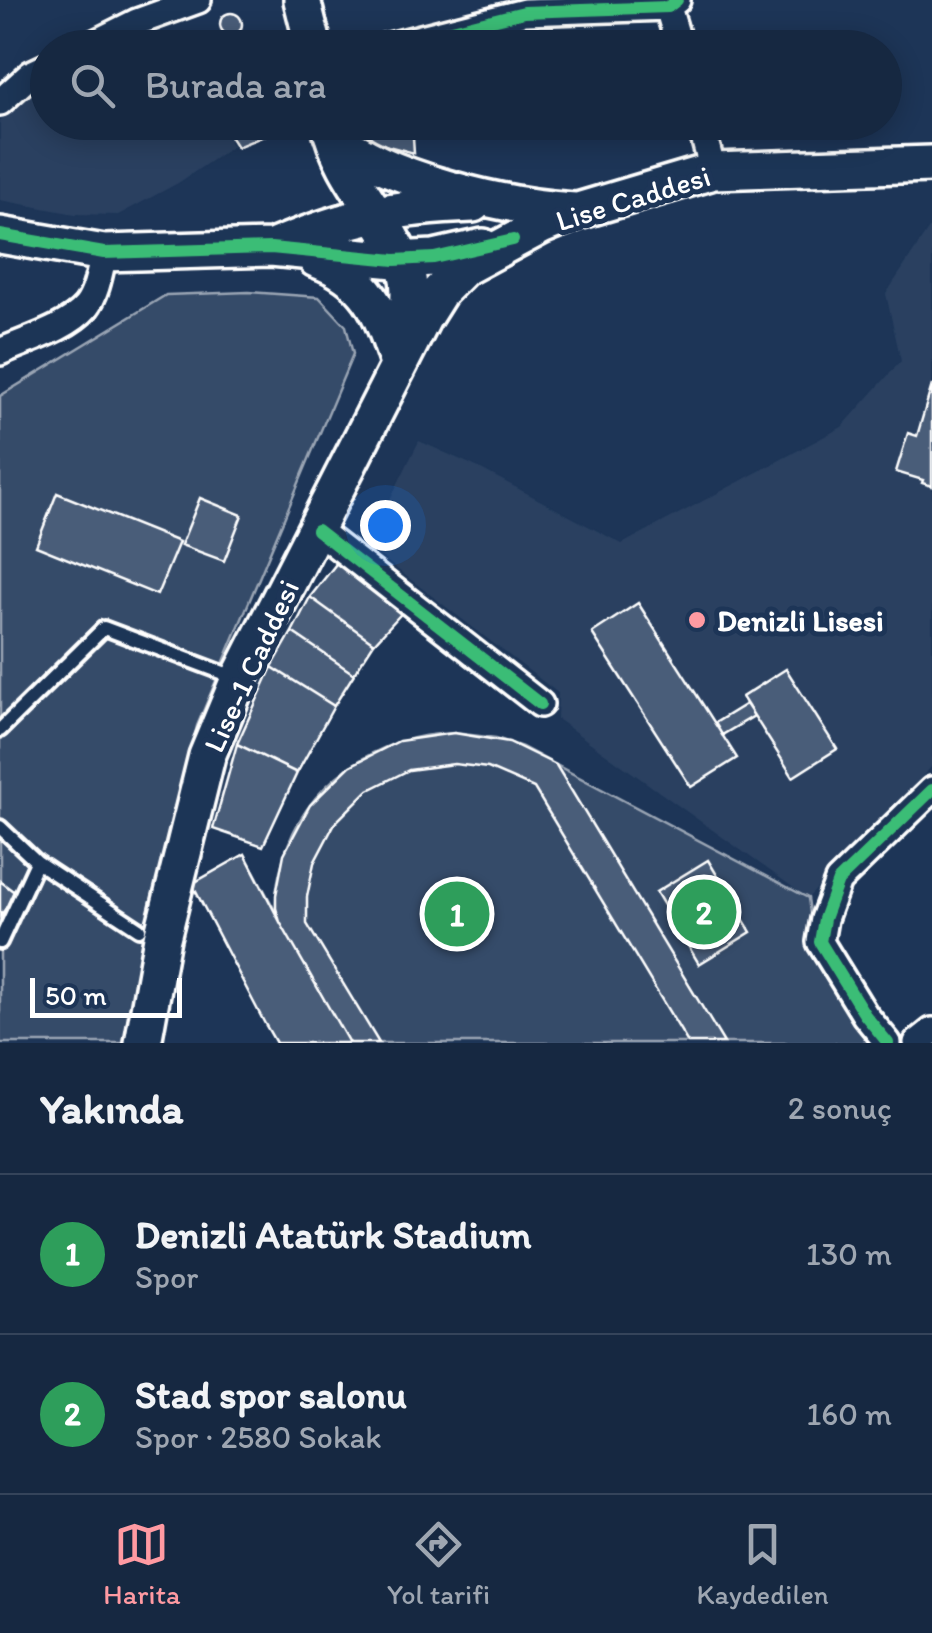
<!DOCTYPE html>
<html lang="tr">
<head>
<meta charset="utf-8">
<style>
  :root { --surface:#162841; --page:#23344c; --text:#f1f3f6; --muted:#9ea6b1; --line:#35445a; --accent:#ff9aa2 }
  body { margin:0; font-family:Itim,sans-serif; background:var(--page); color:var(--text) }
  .scale { position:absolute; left:30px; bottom:25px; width:152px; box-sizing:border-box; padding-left:10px; border:5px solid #fff; border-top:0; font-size:28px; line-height:35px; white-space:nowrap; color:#fff; -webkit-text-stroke:8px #1d3557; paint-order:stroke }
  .you { position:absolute; left:385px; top:525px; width:35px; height:35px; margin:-25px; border:8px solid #fff; border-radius:50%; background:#1a73e8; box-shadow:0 0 0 15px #1a73e833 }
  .badge { display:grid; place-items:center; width:65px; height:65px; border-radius:50%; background:var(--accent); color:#fff; font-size:32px; font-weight:700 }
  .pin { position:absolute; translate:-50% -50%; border:5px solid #fff; box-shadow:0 2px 10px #0006 }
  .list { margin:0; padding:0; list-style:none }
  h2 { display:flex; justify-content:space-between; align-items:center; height:130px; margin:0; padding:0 40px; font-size:42px }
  h2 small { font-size:32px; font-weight:400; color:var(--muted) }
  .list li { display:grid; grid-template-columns:65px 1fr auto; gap:30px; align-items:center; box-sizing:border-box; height:160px; padding:0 40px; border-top:2px solid var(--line) }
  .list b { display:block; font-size:38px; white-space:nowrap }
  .list p { margin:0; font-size:32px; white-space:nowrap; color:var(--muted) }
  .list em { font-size:32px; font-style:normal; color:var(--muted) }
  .icon { flex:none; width:55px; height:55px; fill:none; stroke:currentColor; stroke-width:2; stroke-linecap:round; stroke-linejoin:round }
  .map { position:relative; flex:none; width:932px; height:1043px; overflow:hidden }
  .search { position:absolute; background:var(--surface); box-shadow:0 5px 25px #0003; left:30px; right:30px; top:30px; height:110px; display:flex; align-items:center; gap:25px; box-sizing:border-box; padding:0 35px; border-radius:55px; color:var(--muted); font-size:38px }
  .sheet { height:450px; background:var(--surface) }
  nav { display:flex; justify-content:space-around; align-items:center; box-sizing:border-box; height:140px; border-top:2px solid var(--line); background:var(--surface); font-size:28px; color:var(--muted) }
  nav a { display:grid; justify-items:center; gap:5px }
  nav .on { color:var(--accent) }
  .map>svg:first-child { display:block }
  .built { fill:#2a4161 }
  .green { fill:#364b69; stroke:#9aa5b4; stroke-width:2.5 }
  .building { fill:#4a5d79; stroke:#fff; stroke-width:2.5 }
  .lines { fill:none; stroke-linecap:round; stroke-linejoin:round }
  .lane-casing { stroke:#fff; stroke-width:20 }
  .street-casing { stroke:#fff; stroke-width:32 }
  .secondary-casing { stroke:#fff; stroke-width:42 }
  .lane { stroke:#1d3557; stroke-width:12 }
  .street { stroke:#1d3557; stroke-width:25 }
  .secondary { stroke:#1d3557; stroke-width:35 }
  .cycleway-casing { stroke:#1d3557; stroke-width:19 }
  .cycleway { stroke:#3abd76; stroke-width:12 }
  .poi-dot { fill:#ff9aa2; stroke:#1d3557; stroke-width:4 }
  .labels { text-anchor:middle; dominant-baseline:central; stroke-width:10; stroke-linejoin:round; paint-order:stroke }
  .street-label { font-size:30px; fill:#fff; stroke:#1d3557 }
  .poi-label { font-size:30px; font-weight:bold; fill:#fff; stroke:#1d3557; text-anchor:start }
</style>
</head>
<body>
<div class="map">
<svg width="932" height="1043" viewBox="0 0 932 1043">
  <rect width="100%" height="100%" fill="#1d3557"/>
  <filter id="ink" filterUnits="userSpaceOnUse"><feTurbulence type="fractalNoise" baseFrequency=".01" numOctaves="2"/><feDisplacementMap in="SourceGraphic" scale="20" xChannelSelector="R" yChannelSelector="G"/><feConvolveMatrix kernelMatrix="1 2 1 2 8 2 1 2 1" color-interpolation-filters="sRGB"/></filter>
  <g filter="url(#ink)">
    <!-- built -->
    <path class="built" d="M47,75L48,122L217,123L233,146L178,183L118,215L75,214L0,200V122L33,81Z
      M932,224V766L808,898L557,719L558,693L367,546L419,441L481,469L622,544L842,427L901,361L886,294Z"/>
    <!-- green -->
    <path class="green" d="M249,292L319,297L346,326L353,354L197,726L124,1043H0V396L166,295Z
      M454,733L496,738L522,747L808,898L813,936L880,1043H276L192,884L245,854L277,914C274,897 278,877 283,860C305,783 376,735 454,733Z"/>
    <!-- building -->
    <path class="building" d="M220 24a11 11 0 1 1 22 0a11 11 0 1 1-22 0Z
      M153,34L159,48H116L124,44L126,46Z
      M221,122H286L288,126L237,147Z
      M365,122H412L414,153L373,142Z
      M932,385V486L922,483L923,480L896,472L908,433L917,436Z
      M57,493L179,542L157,595L36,546Z
      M200,498L242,515L224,561L181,545Z
      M343,555L409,605L374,643L310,597Z
      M310,597L374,643L354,674L292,632Z
      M638,603L737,758L691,787L592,633Z
      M292,632L354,674L334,706L272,667Z
      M272,667L334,706L297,773L237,744Z
      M786,669L837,749L793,777L742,697Z
      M746,704L754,716L722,735L715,723Z
      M454,733L509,742L556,765L724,1043H688L534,788L488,768L454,764L409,770L367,791L335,823L314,863L307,897V924L379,1043H349L280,922L276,908V895L284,854L310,805L350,766L399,741Z
      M237,744L297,773L263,846L213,829Z
      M245,854L280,922L349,1043H276L265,1024L192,884Z
      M708,860L751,932L699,964L656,892Z
      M0,881L17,894L0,916Z"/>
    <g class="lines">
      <!-- lane casing -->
      <g class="lane-casing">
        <path id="lane" d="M0,730L104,628L237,678
          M0,827L37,862L139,929
          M0,942L37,862"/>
      </g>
      <!-- street casing -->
      <g class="street-casing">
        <path id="street" d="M668,7L680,48
          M85,48L137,22L198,0
          M381,48L524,12L668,7L677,0
          M0,102L31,74L48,66
          M700,122L713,171
          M0,352C26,340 67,329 86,307C97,293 100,270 104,253
          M317,530L540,704
          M888,1043L865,1015L820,942L824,919L838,881L932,790
          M917,1043L932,1031"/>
      </g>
      <!-- secondary casing -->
      <g class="secondary-casing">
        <path id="secondary" d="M302,0L314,48
          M329,122C341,179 388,219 406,270C413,293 406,319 403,341
          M332,134C383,180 506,207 575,211
          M0,235L104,253L271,248L395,260L434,258L483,247
          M277,246C350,216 394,207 473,204
          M316,259C368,278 381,311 397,361
          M143,1043L162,938L207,756L239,679L423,318L440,291L463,268L541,226L578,211L713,171L932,164"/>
      </g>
      <!-- lane -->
      <use href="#lane" class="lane"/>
      <!-- street -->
      <use href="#street" class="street"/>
      <!-- secondary -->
      <use href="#secondary" class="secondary"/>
      <!-- cycleway casing -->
      <g class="cycleway-casing">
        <path id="cycleway" d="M381,48L524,12L668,7L677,0
          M0,235L104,253L271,248L395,260L434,258L513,240
          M317,530L540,704
          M888,1043L865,1015L820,942L824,919L838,881L932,790"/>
      </g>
      <!-- cycleway -->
      <use href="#cycleway" class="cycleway"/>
    </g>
  </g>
  <!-- markers -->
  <circle class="poi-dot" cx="697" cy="620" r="10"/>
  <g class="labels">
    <!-- street labels -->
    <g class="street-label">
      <text transform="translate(633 198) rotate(-17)">Lise Caddesi</text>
      <text transform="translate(251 666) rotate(-65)">Lise-1 Caddesi</text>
    </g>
    <!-- poi labels -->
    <g class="poi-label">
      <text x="717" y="620">Denizli Lisesi</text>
    </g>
  </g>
</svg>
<div class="scale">50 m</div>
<div class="you"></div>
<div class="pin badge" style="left:457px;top:914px;background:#2e9e5b">1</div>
<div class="pin badge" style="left:704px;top:912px;background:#2e9e5b">2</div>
<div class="search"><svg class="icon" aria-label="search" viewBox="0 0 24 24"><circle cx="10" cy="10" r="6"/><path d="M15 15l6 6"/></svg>Burada ara</div>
</div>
<section class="sheet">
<h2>Yakında<small>2 sonuç</small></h2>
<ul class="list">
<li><span class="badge" style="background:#2e9e5b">1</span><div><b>Denizli Atatürk Stadium</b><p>Spor</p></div><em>130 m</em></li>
<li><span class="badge" style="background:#2e9e5b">2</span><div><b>Stad spor salonu</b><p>Spor · 2580 Sokak</p></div><em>160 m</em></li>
</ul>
</section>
<nav>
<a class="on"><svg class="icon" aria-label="map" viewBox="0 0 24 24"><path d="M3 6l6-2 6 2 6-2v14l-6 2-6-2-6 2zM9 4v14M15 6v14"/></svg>Harita</a>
<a><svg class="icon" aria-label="directions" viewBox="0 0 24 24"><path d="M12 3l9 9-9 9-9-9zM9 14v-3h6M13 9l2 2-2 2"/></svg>Yol tarifi</a>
<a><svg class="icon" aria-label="saved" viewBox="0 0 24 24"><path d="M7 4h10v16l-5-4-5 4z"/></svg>Kaydedilen</a>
</nav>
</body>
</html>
